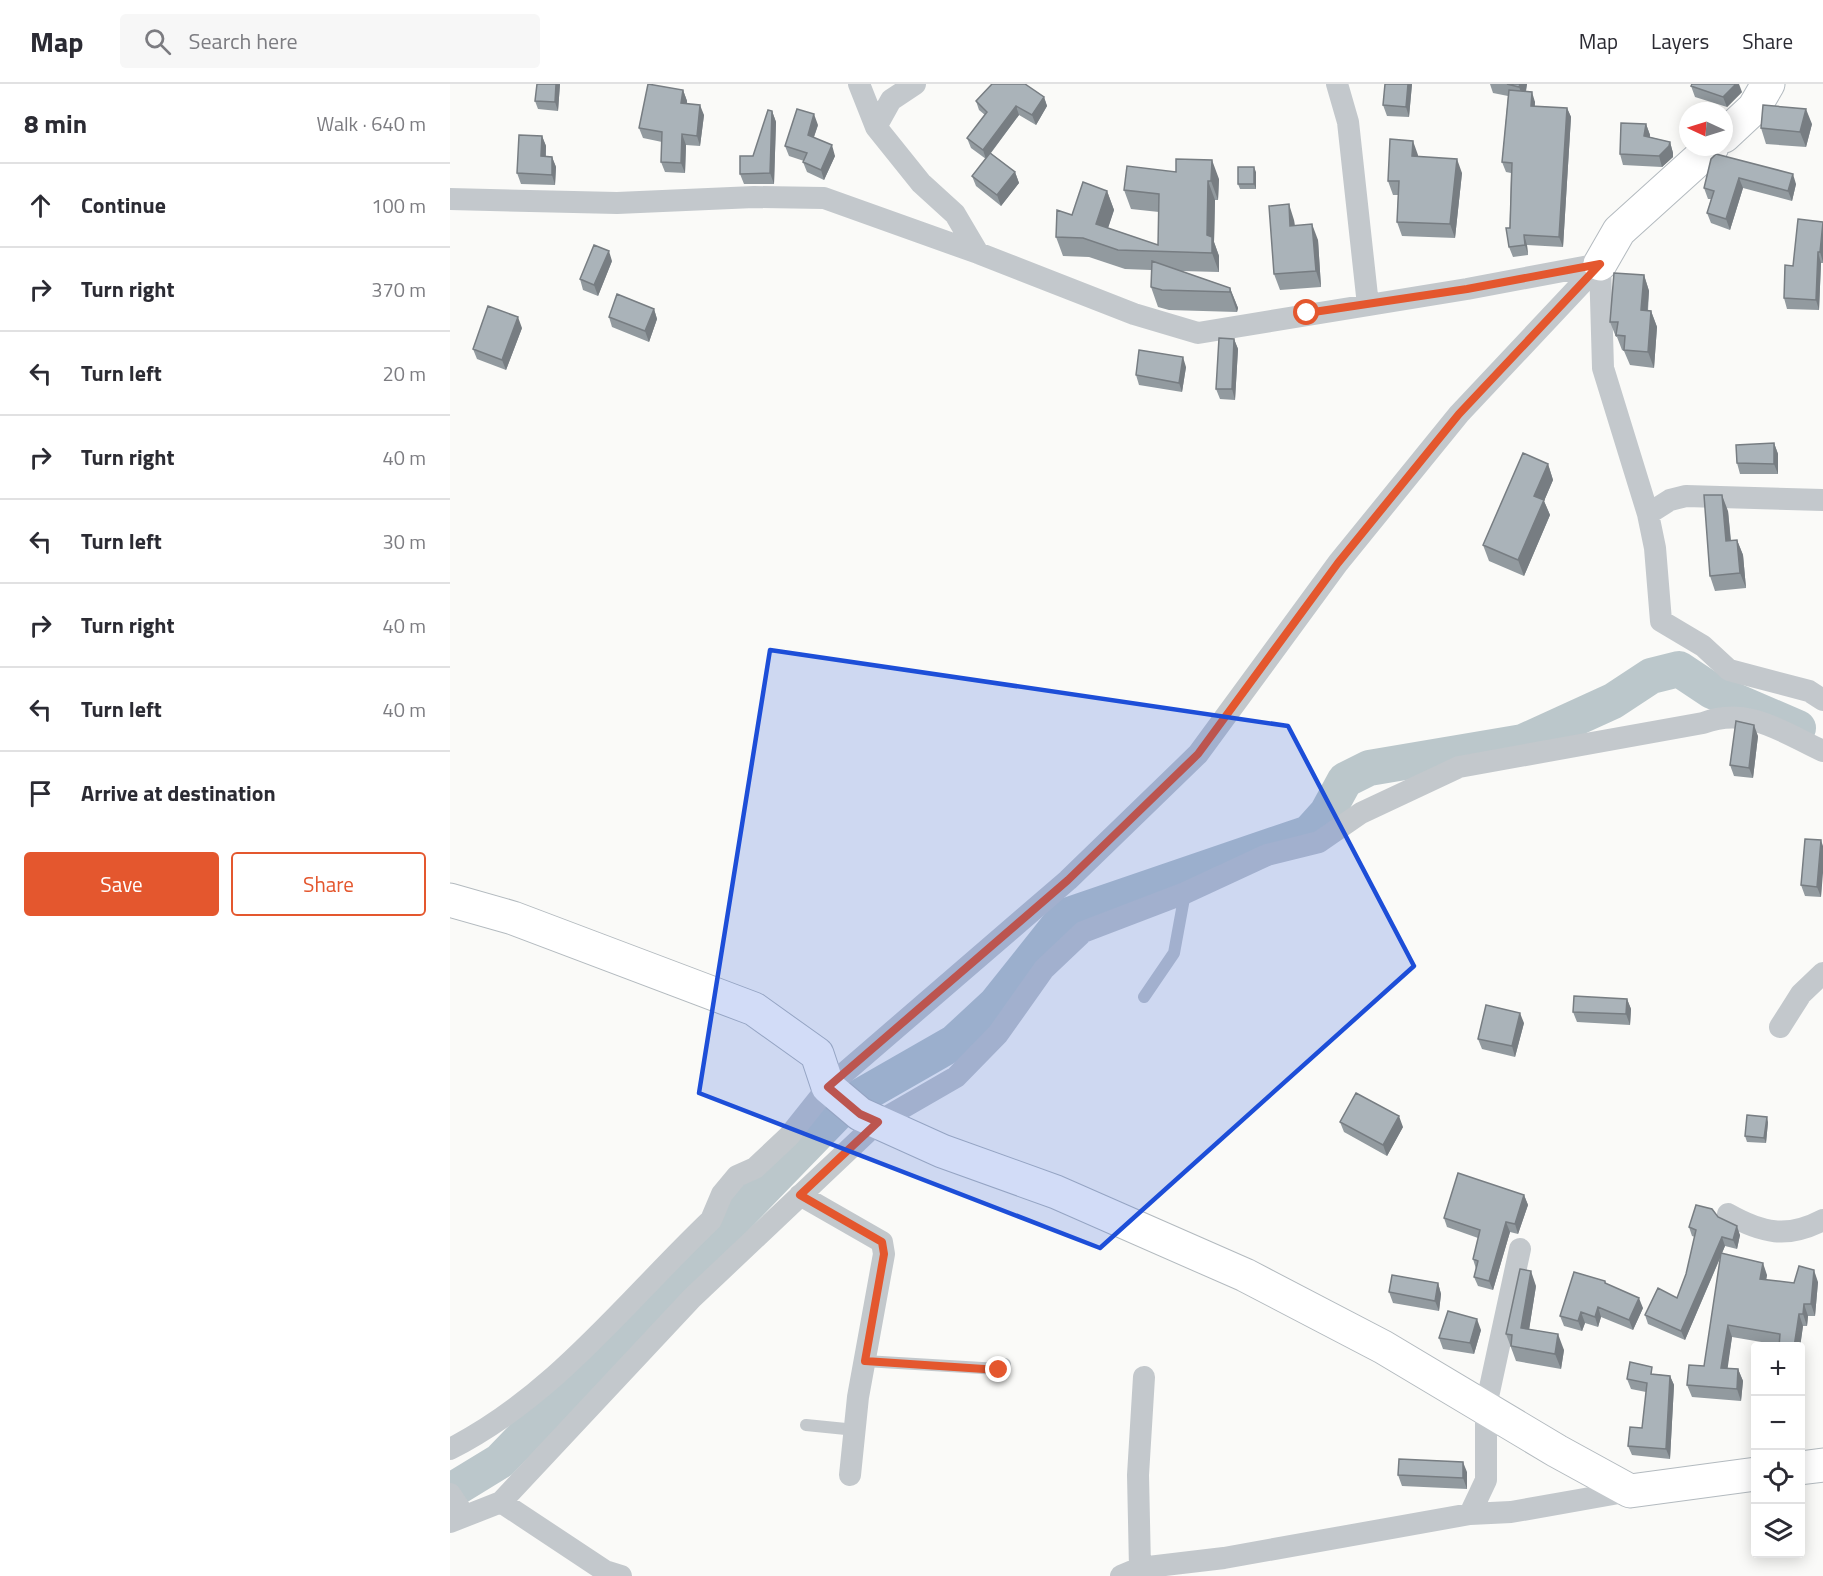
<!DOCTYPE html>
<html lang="en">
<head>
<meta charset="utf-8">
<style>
  :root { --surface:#fff; --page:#f7f7f7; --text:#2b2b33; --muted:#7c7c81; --line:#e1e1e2; --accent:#e4572e }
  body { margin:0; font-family:"Titillium Web",sans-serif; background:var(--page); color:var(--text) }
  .controls { position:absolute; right:18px; bottom:18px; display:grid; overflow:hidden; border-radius:6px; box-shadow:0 3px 15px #0003 }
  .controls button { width:54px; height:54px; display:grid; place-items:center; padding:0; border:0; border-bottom:2px solid var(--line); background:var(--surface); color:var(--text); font:30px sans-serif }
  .compass { position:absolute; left:1229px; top:18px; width:54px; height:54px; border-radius:50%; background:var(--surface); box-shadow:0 3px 15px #0003; rotate:274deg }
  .stop { position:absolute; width:18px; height:18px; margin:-14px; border:4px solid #e4572e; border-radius:50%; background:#fff }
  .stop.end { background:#e4572e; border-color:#fff; box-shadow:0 2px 6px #0008 }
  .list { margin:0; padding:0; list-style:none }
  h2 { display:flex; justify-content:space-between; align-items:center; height:78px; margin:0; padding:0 24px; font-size:26px }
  h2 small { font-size:20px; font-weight:400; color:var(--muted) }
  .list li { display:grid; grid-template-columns:39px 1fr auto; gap:18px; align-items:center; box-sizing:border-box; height:84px; padding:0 24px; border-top:2px solid var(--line) }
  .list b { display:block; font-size:22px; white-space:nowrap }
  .list em { font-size:20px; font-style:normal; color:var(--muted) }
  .actions { display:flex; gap:12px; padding:18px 24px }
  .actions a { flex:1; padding:14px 0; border:2px solid var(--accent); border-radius:6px; text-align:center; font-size:21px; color:var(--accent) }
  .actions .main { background:var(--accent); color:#fff }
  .icon { flex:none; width:33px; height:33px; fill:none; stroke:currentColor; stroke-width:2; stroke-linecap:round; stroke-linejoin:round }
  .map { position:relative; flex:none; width:1373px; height:1492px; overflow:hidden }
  header { display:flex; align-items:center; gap:36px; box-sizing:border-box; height:84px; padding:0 30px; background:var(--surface); border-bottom:2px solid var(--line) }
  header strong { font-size:28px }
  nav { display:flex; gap:33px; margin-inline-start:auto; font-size:21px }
  .search { width:420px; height:54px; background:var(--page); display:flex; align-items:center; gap:15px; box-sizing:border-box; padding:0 21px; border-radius:6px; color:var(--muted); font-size:22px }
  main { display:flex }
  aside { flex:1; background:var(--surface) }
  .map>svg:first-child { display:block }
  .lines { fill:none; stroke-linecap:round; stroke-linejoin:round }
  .river { stroke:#bbc7cb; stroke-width:36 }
  .secondary-casing { stroke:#b3babf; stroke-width:35 }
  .lane { stroke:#c3c8cc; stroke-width:12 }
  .street { stroke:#c3c8cc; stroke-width:22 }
  .secondary { stroke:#fff; stroke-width:33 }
  .wall { fill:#929a9f }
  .shaded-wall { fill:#777d82 }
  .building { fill:#aab3b9; stroke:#777d82; stroke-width:1.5 }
  .route { stroke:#e4572e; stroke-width:8 }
  .marked { fill:#1d4ed8; fill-opacity:0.2; stroke:#1d4ed8; stroke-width:4.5; stroke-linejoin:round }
</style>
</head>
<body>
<header>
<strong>Map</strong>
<div class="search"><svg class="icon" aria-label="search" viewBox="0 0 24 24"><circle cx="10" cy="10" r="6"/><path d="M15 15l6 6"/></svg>Search here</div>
<nav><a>Map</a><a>Layers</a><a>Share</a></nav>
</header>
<main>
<aside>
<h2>8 min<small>Walk · 640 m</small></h2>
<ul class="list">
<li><svg class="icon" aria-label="ahead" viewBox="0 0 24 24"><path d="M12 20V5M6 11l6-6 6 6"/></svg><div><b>Continue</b></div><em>100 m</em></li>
<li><svg class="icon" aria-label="right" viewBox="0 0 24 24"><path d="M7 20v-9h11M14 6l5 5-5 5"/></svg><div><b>Turn right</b></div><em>370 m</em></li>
<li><svg class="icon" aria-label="left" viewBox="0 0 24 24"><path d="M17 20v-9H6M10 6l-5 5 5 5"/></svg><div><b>Turn left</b></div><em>20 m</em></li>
<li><svg class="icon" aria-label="right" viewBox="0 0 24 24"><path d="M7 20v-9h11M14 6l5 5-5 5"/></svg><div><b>Turn right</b></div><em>40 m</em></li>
<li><svg class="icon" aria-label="left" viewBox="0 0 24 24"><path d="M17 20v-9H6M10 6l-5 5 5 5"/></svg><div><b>Turn left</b></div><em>30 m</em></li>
<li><svg class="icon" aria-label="right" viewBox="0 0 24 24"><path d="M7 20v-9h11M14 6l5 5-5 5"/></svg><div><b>Turn right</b></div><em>40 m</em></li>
<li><svg class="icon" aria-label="left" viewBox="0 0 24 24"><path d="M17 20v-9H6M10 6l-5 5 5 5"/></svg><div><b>Turn left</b></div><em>40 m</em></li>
<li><svg class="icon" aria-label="arrive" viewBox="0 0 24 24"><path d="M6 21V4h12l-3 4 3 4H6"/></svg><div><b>Arrive at destination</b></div></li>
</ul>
<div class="actions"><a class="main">Save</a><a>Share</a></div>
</aside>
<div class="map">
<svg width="1373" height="1492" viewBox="0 0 1373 1492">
  <rect width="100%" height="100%" fill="#fafaf8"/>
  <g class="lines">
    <!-- river -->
    <path class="river" d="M402,1017L505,958L546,920L616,832L859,749L877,729L895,696L919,684L1073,658L1163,617L1201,592L1229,585L1262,607L1348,644
      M6,1404L50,1377L389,1027"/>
    <!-- secondary casing -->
    <g class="secondary-casing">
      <path id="secondary" d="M1274,52L1304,24L1318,0
        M1150,180L1169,147L1262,63
        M0,816L63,834L304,925L367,970L378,1003L410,1030L492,1067L606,1108L795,1191L933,1263L1107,1367L1180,1407L1306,1390
        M1350,1384L1373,1381"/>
    </g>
    <!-- lane -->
    <path class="lane" d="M694,913L724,869L735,809
      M415,1277L549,1285L555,1280
      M356,1341L406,1346"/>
    <!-- street -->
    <path class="street" d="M409,0L426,43L471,99L505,130L528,169
      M887,0L898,38L918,221
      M426,43L441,16L465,0
      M0,115L167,119L304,113L374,114L528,169L684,230L748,249L1017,205L1150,180
      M1150,180L1153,284L1198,430L1205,464L1211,537L1253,562L1279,586L1359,607L1373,616
      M1198,430L1220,416L1236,412L1373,416
      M1330,943L1351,910L1373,889
      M350,1111L432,1158L434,1170L408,1313L400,1391
      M1278,1130C1312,1149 1337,1155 1373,1136
      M0,1365C105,1312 177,1216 261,1136L272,1110L287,1092L305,1084L339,1052L378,1003L618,796L748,670L888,479L1009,330L1150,180
      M0,1410L14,1431
      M51,1418L155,1487L171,1492
      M1020,1430L1036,1396V1322L1070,1165
      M0,1438L51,1418L242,1214L428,1038L506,993L548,950L594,885L633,848L735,809L817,771L869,758L911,729L1009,683L1253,639C1298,622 1332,648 1373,667
      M690,1484L688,1391L694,1293
      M671,1492L690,1484L774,1474L1020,1430L1061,1428L1180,1407"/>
    <!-- secondary -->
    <use href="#secondary" class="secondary"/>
  </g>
  <!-- wall -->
  <path class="wall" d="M110,0L108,27L88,25L85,17Z
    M962,0L959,33L937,32L933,21Z
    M1040,0H1077L1076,8L1085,18V22L1117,24L1121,33L1113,163L1077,161L1078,171L1063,173L1059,163L1061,89L1056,88L1052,78L1058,12L1043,9Z
    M1241,2L1292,8L1277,23L1245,13Z
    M233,6L237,17V20L254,31L250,62L236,61L235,89L215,88L211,78L212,58L193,54L189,44Z
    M594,13L597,22L586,41L569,31L541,69L565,88L569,99L551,122L526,102L522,92L536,75L521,64L517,54L535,31L529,26L526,17Z
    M322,27L326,38L324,100H294L290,90L303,72Z
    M1196,40L1200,51V53L1220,58L1223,69V73L1212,83L1173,81L1170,70Z
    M1362,40L1356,63L1316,60L1311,44Z
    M368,41L364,53L385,72L374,96L357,88L353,78L354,77L339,72L335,62Z
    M92,52L96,62V73H102L106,83L105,101L71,100L67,89Z
    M968,71V73L1012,89L1005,154L952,152L947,138L948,111H943L938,97Z
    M1261,75L1346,100L1342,117L1293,104L1280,146L1261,139L1257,129L1261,115H1258L1254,104Z
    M806,88V105H790L788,100Z
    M769,95L768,116H765L764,158L769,172V188L731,187L780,204L788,224L787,228L719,226L708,223L701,203V186L675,185L639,173L613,172L606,153L622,131L657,107L664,126L658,144L708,161L709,128L681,125L674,106Z
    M844,136L845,142L868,156L871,203L830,206L824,190Z
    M1373,138V179H1371L1369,226L1337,225L1334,214L1343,182Z
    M162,177L148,212L133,206L130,195Z
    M1194,191L1199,207L1198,227H1201L1207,243L1204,284L1180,281L1174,267L1172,266L1167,253H1166L1160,238Z
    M204,225L207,235L199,258L162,243L159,233Z
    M72,244L56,286L27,275L23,265Z
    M784,255L788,265L785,316L770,315L766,305Z
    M736,283L732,308L689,301L686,291Z
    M1324,359L1328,370V390H1290L1287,379Z
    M1098,380L1103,396L1094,417L1100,431L1074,492L1039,477L1033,461Z
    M1278,427L1281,456H1287L1293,471L1296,504L1265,507L1260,492Z
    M1308,652L1303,694L1284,692L1280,681Z
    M1373,762L1371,813L1355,812L1351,801Z
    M1177,915L1181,925L1180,941L1127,938L1123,928Z
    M1074,939L1065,973L1032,965L1028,955Z
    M890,1038L953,1043L937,1072L894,1048Z
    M1318,1038L1316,1059L1297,1058L1295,1052Z
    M1074,1111L1078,1121L1068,1150L1060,1148L1043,1206L1028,1202L1024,1193L1026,1185L1023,1175L1028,1154L997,1143L994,1134Z
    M1268,1133L1290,1151L1287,1165L1275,1162L1272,1169L1317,1191L1316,1196L1344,1199L1368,1198L1365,1232H1358L1357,1242H1353L1350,1263H1329V1261L1282,1253L1277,1284L1288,1285L1293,1297L1291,1317L1242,1313L1237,1301L1254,1282L1271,1172L1235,1256L1198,1240L1195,1231L1227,1214L1236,1190L1245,1153L1242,1152L1239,1143Z
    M1155,1197L1156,1200L1193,1224L1183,1246L1151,1233L1148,1243L1135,1239L1132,1247L1114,1242L1110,1232Z
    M988,1199L991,1210L989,1227L943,1219L939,1208Z
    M1086,1202L1079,1245L1114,1266L1111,1285L1066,1277L1056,1250Z
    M1031,1246L1024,1270L993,1265L989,1254Z
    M1205,1290L1220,1292L1224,1301L1220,1375L1182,1371L1178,1362L1192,1344L1196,1308L1181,1305L1177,1295Z
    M1017,1388V1405L952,1402L948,1391Z"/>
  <!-- shaded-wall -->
  <path class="shaded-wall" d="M106,0H110L108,27L105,18Z
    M958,0H962L959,33L956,23Z
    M1070,0H1077L1074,16L1069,3Z
    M1286,0H1289L1292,8L1277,23L1273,13Z
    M233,6L237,17L235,30L231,19Z
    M1082,8L1085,18L1084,31L1081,22Z
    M594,13L597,22L586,41L582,31Z
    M250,21L254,31L250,62L247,52Z
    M566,22L569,31L536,75L533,66Z
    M1117,24L1121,33L1113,163L1109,153Z
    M1356,25L1362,40L1356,63L1350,48Z
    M322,27L326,38L324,100L320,89Z
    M364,30L368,41L361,61L358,51Z
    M1196,40L1200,51L1198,62L1194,52Z
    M232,50L236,61L235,89L231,79Z
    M92,52L96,62L95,83L91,72Z
    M963,57L968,71L967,87L962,72Z
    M1220,58L1223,69V73L1212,83L1209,72Z
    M382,61L385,72L374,96L371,86Z
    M102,73L106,83L105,101L102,91Z
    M1007,75L1012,89L1005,154L1000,140Z
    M762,76L769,95L768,116L761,97Z
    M804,83L806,88V105L804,100Z
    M565,88L569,99L551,122L547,111Z
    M1343,90L1346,100L1342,117L1338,107Z
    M1289,94L1293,104L1280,146L1276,135Z
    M758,97L765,116L764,158L769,172V188L762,169L757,151Z
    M657,107L664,126L653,159L646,140Z
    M839,120L844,136L846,158L840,142Z
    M862,140L868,156L871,203L866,187Z
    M1373,142V178L1370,168Z
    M1074,151L1077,161L1078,171L1075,161Z
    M159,167L162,177L148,212L144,201Z
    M1368,168L1371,179L1369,226L1366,216Z
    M1194,191L1199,207L1196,242L1191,226Z
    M780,204L788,224L787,228L780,208Z
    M204,225L207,235L199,258L195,247Z
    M1201,227L1207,243L1204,284L1198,268Z
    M68,233L72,244L56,286L52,276Z
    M784,255L788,265L785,316L782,305Z
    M733,273L736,283L732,308L729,299Z
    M1324,359L1328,370V390L1324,380Z
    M1098,380L1103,396L1094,417L1100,431L1074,492L1068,476L1084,412Z
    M1272,411L1278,427L1282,472L1276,457Z
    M1287,456L1293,471L1296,504L1290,489Z
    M1304,641L1308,652L1303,694L1299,684Z
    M1371,756L1373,762V789L1371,813L1367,803Z
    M1177,915L1181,925L1180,941L1176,930Z
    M1070,929L1074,939L1065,973L1062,962Z
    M949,1032L953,1043L937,1072L933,1061Z
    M1317,1033L1318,1038L1316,1059L1314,1054Z
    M1074,1111L1078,1121L1068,1150L1065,1140Z
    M1056,1138L1060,1148L1043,1206L1039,1197Z
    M1287,1142L1290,1151L1287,1165L1283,1156Z
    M1272,1153L1275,1162L1235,1256L1231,1247Z
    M1313,1179L1317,1191L1314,1208L1310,1195Z
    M1364,1186L1368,1198L1365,1232L1361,1220Z
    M1081,1187L1086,1202L1077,1259L1071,1244Z
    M988,1199L991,1210L989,1227L985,1217Z
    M1189,1214L1193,1224L1183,1246L1179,1236Z
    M1354,1220L1358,1232L1357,1242L1353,1230Z
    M1148,1223L1151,1233L1148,1243L1145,1233Z
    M1131,1228L1135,1239L1132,1247L1128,1237Z
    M1349,1230L1353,1242L1350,1263H1344Z
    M1027,1235L1031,1246L1024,1270L1020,1259Z
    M1278,1241L1282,1253L1276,1296L1271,1284Z
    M1108,1250L1114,1266L1111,1285L1105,1270Z
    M1350,1266L1354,1276L1350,1317Z
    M1288,1285L1293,1297L1291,1317L1287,1305Z
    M1220,1292L1224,1301L1220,1375L1216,1365Z
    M1013,1378L1017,1388V1405L1013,1394Z"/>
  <!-- building -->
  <path class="building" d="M87,0H106L105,18L85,17Z
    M198,0L233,6L231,19L250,21L247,52L232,50L231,79L211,78L212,48L189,44Z
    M542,0H575L594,13L582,31L566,22L533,66L517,54L537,28L526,17Z
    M935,0H958L956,23L933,21Z
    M1057,0H1070L1069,3Z
    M1242,0H1286L1273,13L1241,2Z
    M1059,6L1082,8L1081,22L1117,24L1109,153L1074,151L1075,161L1059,163L1056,144H1060L1062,79L1052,78Z
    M1313,21L1356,25L1350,48L1311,44Z
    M347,25L364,30L358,51L382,61L371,86L353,78L357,69L335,62Z
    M318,26L322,27L320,89L290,90V72H303Z
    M1171,39L1196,40L1194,52L1220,58L1219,62L1209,72L1170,70Z
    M69,51L92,52L91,72L102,73V91L67,89Z
    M940,55L963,57L962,72L1007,75L1000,140L947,138L949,97H938Z
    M540,69L565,88L547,111L522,92Z
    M1266,70L1343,90L1338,107L1289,94L1276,135L1257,129L1264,107L1254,104L1261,75Z
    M726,75L762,76L761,97H758L757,151L762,153V169L668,166L633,154L606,153L607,126L622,131L633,98L657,107L646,140L708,161L709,110L674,106L677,82L726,88Z
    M788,83H804V100H788Z
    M839,120L840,142L862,140L866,187L824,190L819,122Z
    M1348,135L1373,138L1370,168H1368L1366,216L1334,214L1335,181L1343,182Z
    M144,161L159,167L144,201L130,195Z
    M702,177L780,204V208L712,206L701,203Z
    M1164,189L1194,191L1191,226L1201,227L1198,268L1174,266L1175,252L1166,251L1168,238H1160Z
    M167,210L204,225L195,247L159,233Z
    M38,222L68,233L52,276L23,265Z
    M769,254L784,255L782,305H766Z
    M689,266L733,273L729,299L686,291Z
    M1324,359V380L1287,379L1286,361Z
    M1073,369L1098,380L1084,412L1094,416L1068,476L1033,461Z
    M1254,411H1272L1276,457L1287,456L1290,489L1260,492Z
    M1286,637L1304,641L1299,684L1280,681Z
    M1355,755L1371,756L1367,803L1351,801Z
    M1124,912L1177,915L1176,930L1123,928Z
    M1036,921L1070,929L1062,962L1028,955Z
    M906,1009L949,1032L933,1061L890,1038Z
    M1297,1031L1317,1033L1314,1054L1295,1052Z
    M1008,1089L1074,1111L1065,1140L1056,1138L1039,1197L1024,1193L1028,1177L1023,1175L1030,1146L994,1134Z
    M1246,1121L1262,1125L1268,1133L1287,1142L1283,1156L1272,1153L1231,1247L1195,1231L1208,1204L1227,1214L1236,1190L1246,1146L1239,1143Z
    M1271,1169L1313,1179L1310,1195L1344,1199L1349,1182L1364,1186L1361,1220H1354L1353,1230H1349L1344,1263H1329L1330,1250L1278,1241L1271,1284L1288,1285L1287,1305L1237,1301L1239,1281L1254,1282Z
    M1070,1185L1081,1187L1071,1244L1108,1250L1105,1270L1061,1262L1062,1251L1056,1250Z
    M1124,1188L1155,1197V1199L1189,1214L1179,1236L1148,1223L1145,1233L1131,1228L1128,1237L1110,1232Z
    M942,1191L988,1199L985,1217L939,1208Z
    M998,1227L1027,1235L1020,1259L989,1254Z
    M1180,1278L1202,1283L1201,1290L1220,1292L1216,1365L1178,1362L1180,1343L1192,1344L1197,1299L1177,1295Z
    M949,1375L1013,1378V1394L948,1391Z"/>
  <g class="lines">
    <!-- route -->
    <path class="route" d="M549,1286L415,1277L434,1170L432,1158L350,1111L428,1038L410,1030L378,1003L618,796L748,670L888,479L1009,330L1150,180L1017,205L857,229"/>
  </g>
  <!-- marked area -->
  <path class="marked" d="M320,566L838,642L964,882L650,1164L249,1009Z"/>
</svg>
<div class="controls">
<button>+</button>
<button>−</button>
<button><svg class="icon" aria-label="locate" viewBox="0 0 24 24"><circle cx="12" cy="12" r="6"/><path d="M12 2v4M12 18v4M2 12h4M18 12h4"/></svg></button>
<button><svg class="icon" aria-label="layers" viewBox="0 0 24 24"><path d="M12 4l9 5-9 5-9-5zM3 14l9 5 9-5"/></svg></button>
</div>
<svg class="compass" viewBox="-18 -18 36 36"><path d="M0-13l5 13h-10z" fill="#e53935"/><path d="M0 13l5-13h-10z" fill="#7c7c81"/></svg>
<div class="stop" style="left:857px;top:229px"></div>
<div class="stop end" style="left:549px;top:1286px"></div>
</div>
</main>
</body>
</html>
